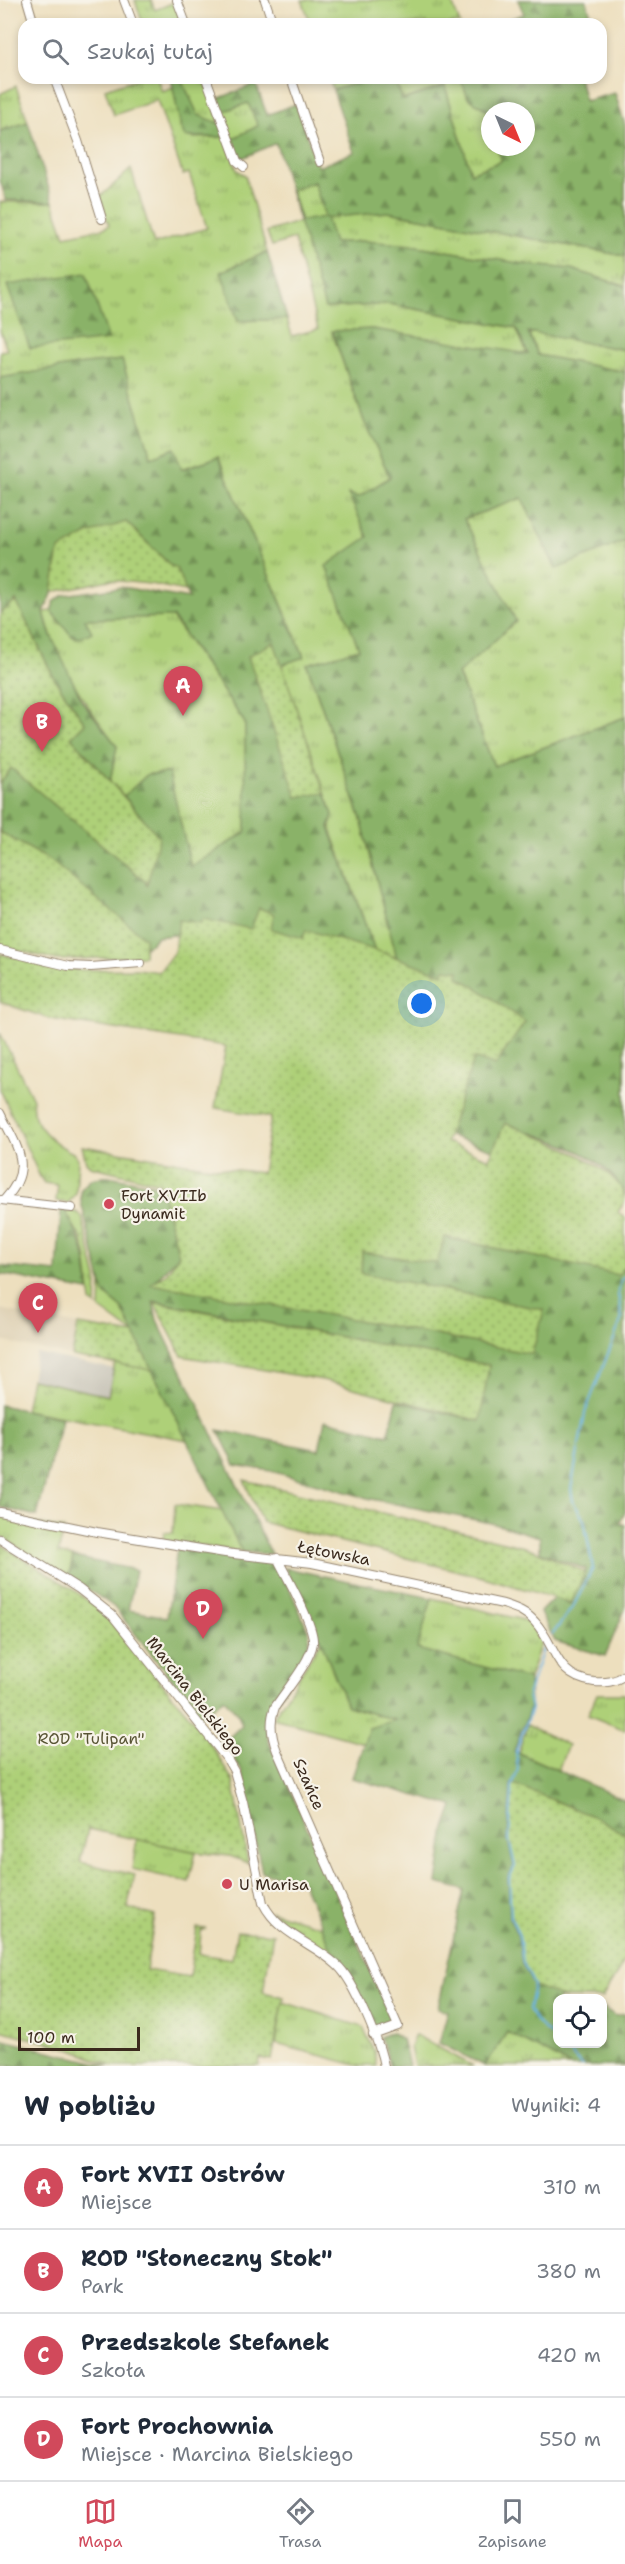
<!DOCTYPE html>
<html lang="pl">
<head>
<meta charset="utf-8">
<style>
  :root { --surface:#fff; --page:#f2f2f3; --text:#1f2937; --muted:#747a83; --line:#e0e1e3; --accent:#d1495b }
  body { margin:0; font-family:"Shantell Sans",sans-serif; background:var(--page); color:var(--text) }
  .controls { position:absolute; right:18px; bottom:18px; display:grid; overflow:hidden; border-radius:12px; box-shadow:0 3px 9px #0003 }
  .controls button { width:54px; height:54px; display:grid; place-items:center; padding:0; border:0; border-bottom:2px solid var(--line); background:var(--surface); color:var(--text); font:30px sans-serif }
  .compass { position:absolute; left:481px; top:102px; width:54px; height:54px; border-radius:50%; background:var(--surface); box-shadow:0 3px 9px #0003; rotate:137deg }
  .scale { position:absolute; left:18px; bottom:15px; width:122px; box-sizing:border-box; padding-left:6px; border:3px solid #3b2a1e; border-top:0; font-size:16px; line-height:21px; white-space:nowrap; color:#3b2a1e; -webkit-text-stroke:4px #f7f3e8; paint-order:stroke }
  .you { position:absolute; left:422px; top:1004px; width:21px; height:21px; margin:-15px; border:4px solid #fff; border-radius:50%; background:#1a73e8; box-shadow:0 0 0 9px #1a73e833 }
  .badge { display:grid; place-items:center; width:39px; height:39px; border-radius:50%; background:var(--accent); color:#fff; font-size:20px; font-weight:700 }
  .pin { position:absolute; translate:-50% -50px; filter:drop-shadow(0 2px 3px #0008) }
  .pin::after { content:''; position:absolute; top:32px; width:21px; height:18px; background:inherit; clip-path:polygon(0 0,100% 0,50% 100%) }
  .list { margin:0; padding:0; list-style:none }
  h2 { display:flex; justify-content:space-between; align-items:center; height:78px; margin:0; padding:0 24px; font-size:26px }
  h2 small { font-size:20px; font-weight:400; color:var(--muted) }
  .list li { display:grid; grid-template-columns:39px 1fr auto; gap:18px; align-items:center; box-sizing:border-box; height:84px; padding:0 24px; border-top:2px solid var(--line) }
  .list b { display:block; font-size:22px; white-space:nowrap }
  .list p { margin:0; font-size:20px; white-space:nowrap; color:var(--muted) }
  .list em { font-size:20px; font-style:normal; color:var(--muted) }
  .icon { flex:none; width:33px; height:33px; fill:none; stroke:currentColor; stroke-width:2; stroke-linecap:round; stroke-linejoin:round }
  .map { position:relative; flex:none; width:625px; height:2066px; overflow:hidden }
  .search { position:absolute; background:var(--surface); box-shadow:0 3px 9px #0003; left:18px; right:18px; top:18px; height:66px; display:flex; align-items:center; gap:15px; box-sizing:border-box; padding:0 21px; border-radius:18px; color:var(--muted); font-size:22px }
  .sheet { height:414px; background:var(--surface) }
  nav { display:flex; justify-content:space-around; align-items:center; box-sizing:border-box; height:84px; border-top:2px solid var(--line); background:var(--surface); font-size:16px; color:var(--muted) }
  nav a { display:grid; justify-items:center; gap:3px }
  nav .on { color:var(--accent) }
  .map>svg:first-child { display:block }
  .built { fill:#ddcfb1 }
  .industrial { fill:#c8c4b8 }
  .grass { fill:url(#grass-tufts); stroke:#747d4b; stroke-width:1.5 }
  .forest { fill:url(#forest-firs); stroke:#626e43; stroke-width:1.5; fill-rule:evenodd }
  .park { fill:url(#park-dots); stroke:#747d4b; stroke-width:1.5 }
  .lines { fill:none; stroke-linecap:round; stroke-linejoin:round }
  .stream { stroke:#69b3e1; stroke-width:2 }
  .minor-casing { stroke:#94846e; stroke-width:10 }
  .minor { stroke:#fff; stroke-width:8 }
  .poi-dot { fill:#d1495b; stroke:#f7f3e8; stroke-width:2 }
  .labels { text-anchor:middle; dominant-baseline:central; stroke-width:4.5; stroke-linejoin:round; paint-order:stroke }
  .poi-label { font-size:16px; fill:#3b2a1e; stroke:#f7f3e8; text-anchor:start }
  .street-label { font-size:16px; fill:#3b2a1e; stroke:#f7f3e8 }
  .park-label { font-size:16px; fill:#585434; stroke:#f7f3e8 }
</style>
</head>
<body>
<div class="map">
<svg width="625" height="2066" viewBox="0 0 625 2066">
  <defs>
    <pattern id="grass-tufts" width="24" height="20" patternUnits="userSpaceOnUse" patternTransform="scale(1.5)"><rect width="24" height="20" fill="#aed078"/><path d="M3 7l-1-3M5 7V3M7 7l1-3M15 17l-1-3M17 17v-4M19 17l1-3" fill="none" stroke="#8fa962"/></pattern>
    <pattern id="forest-firs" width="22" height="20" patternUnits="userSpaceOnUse" patternTransform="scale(1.5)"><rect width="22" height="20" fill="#8ab268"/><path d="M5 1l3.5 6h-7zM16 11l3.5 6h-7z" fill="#729155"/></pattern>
    <pattern id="park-dots" width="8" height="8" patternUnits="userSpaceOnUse" patternTransform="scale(1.5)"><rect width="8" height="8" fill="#aed078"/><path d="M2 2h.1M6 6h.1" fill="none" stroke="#8fa962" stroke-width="1.8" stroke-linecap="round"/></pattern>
  </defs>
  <rect width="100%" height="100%" fill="#f7f3e8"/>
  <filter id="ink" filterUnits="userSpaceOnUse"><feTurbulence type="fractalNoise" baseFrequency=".0167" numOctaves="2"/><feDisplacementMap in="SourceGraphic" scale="12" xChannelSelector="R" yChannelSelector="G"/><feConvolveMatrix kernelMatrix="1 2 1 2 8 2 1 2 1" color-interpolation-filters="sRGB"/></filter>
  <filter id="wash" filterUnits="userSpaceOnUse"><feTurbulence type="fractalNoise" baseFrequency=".008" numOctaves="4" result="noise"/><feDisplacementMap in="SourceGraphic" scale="24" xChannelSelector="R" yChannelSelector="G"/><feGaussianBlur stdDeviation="1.35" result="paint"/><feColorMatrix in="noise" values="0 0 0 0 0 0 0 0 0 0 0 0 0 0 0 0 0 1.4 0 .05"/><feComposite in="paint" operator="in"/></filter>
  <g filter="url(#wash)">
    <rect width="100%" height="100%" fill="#eddfbe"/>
    <!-- built -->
    <path class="built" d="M0,1309L78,1325L72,1356L0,1341Z"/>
    <!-- industrial -->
    <path class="industrial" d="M36,1353L114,1369L108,1396L31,1379Z"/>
    <!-- grass -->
    <path class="grass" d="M135,0H151L155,10L175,2L183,24H143Z
      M302,0H451L460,24H311Z
      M139,78H157L162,91L173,87L180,112V128L192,138L225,137L237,170L245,175L267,252L221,272L238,321L287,319L292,336L318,329L294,239L272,246L267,232L301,221L291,190L314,182L326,217L388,212L625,256V286L571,269L530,265L411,245L364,241L334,243L301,221L325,308L389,304L516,328L528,355L372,329L332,332L364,421L390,477L359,497L368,537L350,622L360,649L307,665L361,819L400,970L381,967L330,827L333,815L281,665L304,656L218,457L181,469L151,458L122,360L77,365L0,378V351L7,350L0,330V202H53L65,236L104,228L109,225L100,197L131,169L154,244L207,228L189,173L183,175L157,100L114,115L105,89Z
      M181,78H204L221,124L198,115Z
      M329,78H375L333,90Z
      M394,78H461L468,98L487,110L490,121V147H497L501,161L471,173L445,86L403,100Z
      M16,86L28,122L0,131V94Z
      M248,102L258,126L232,139L222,112Z
      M527,331L625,350V372L538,355Z
      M522,498L556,568L625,541V717L494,766L458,673L516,621L464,519Z
      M51,611L61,624L84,619L172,617L245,723L246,832L191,868L169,773L148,774L124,796L110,781L117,746C85,704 57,664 44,612Z
      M0,1033L33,1099C28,1124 56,1145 75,1154L78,1159L76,1194L68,1203L56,1201L58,1185L44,1183L40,1177L0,1089Z
      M65,1211L76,1212L82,1217L97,1279L96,1306L91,1302L86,1254L81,1238Z
      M101,1281L104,1293L121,1307L134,1334L100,1309Z
      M115,1363L152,1370L187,1440L25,1410L31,1379L108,1396Z
      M175,1504L222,1511L242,1552L163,1540L164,1532L173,1533Z
      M0,1516L64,1529L58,1553L73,1557L69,1576L36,1559L0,1535Z
      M432,1598L523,1620L533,1627L541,1642L529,1679L416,1649Z
      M321,1641L347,1706L396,1720L369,1728L364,1743L273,1718Z
      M597,1694H625V1730L588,1715Z
      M527,1725L568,1745L558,1770L518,1753Z
      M137,1839L196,1852L189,1882L132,1869Z
      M270,1911L324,1927L335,1957Z
      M283,2002L363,2027L374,2051L376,2066H360L276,2044Z
      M507,2032L571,2065V2066H485Z
      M415,2035L473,2066H414L410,2047Z"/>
    <!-- forest -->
    <path class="forest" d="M518,0H586L594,24H496L524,14Z
      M171,78H181L198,115L221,124L225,137H185C178,124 175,94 171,78Z
      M375,78H394L403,100L445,86L471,173L501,161L497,147H526V111H490V121L487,110L468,98L461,78H579L585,101L615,93L625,125V256L388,212L326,218L334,243L364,241L411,245L530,265L571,269L625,286V350L528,332L538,355L625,372V541L556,569L522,498L464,519L516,621L458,674L494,766L625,717V1196C608,1152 545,1139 505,1123L493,1150L448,1135L474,1057L525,1022L501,1006L400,970L361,819L307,664L359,649L326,566L368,537L348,494L359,497L390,477L364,421L332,331L372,329L528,354L516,328L389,304L325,308L276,143L240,159L232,139L258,126L248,103L222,112L217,99L256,84L267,115L296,104L318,167L354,152L333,90ZM314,182L325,217L301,221L291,190Z
      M28,122L53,202L6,200L0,180V131Z
      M267,252L287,319L238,321L221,272Z
      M86,273L109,340L30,348L7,285Z
      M122,360L151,457L174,448L182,469L218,457L304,657L281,665L274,643L297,797L325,793L333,815L329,827L381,967L238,928L156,937L152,943L144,947V938L51,861L0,832V783L11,768L146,882V885L158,837L124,796L148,774L169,773L191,867L246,832L245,723L173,617L85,619L92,632L80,638L72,636L51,611L54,602L64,595L122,587L189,599L176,568L171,566L126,522L59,550L52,594L44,612L49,631L82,701L117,746L110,781L71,737L85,723L55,680L16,601L0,614V378L77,365Z
      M109,1176L160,1186L179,1255L152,1284L391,1326L532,1354L544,1310L361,1273L362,1252L437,1263L444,1237L618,1275L625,1266V1512L620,1523L625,1525V1609L605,1656L555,1641L540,1612L555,1597L570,1605L586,1569L540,1552V1537L491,1523L371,1499L271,1471L235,1465L218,1430L319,1450L325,1420L388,1435L397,1401L479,1421L489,1365L153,1301L157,1320L271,1554L242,1552L121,1307L104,1293L81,1202V1189L91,1179Z
      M61,1210L65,1211C84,1244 86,1253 89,1291L0,1274V1266L57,1272Z
      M0,1405L62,1418L37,1516L0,1507Z
      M177,1549L278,1563L308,1630C316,1651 280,1693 269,1713L267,1723L268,1740L393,2021L376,2029L346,1968L335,1957L303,1883L262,1872L241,1769L223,1743L242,1725L238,1714L224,1699L201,1716L114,1607L69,1576L73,1557L136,1570L128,1610L167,1617Z
      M285,1568L432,1598L417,1649L529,1679L530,1708L514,1751L625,1800V1837L591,1998H558V2044H602L603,2007L615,2016L625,2014V2066H571L507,2032L485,2066L439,2043L448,2011L438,2008L464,1890L437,1883L445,1829L453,1806L352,1778L369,1728L395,1720L347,1706L321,1641Z
      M391,2032L402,2039L409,2066H389L386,2051L380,2037Z
      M0,2039L110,2066H0Z"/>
    <!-- park -->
    <path class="park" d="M126,522L171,566L176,568L186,591L150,584L109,580L52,592L59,550L88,534Z
      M16,601L55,680L85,723L71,737L159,837L147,885L146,882L11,768L0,783V614Z
      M274,642L325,793L297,797L248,656Z
      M0,832L51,861L145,938L144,956L57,960L0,946Z
      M259,908L274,914L271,929L303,938L306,930L378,951L443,974L445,969L459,971L458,977L477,988L525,1022L495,1066L474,1058L446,1142L489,1159L505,1123C529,1133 625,1166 625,1200C624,1204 620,1208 618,1212L625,1218V1266L618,1275L445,1237L437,1263L362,1252L361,1273L544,1310L532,1354L391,1326L151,1284L167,1273L179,1255L160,1183L90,1166L86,1162L82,1146L204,1166L262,1173L271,1117L215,1108L226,1046L50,1019L0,1002V954L77,970L137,969L159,972L174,952L179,920L201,923L203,919L251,929Z
      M154,1302L489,1365L480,1421L323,1380L182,1356Z
      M78,1325L134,1334L152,1370L72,1356Z
      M244,1480L529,1548L585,1572L571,1603L487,1578L262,1522Z
      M0,1544L71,1588L101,1611L203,1732L233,1781L248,1863L230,1856L202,1853L88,1829L80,1862L135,1875L127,1908L155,1916L146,1970L189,1977L197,1928L206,1929L201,1931L199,1954L232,1959L237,1931L273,1934L263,1992L284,1997L272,2060L260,2058L259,2066H113L67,2048L0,2030Z
      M511,1783L597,1818L625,1834V1960L602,1998H563L533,1985L522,1964L518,1937L510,1919L508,1878L514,1866L508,1840Z"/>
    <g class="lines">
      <!-- stream -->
      <path class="stream" d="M552,1635L574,1605L593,1568L584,1520L573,1501L571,1489L585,1413L622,1318L618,1294L621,1280L625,1276
        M544,1647L528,1693L531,1709L516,1751L518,1769L512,1786L509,1840L515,1866L509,1878L511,1917L519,1936L523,1963L534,1985L529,2009L536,2022L558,2041
        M560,2044L583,2066"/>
    </g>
  </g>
  <g filter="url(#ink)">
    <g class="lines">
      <!-- minor casing -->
      <g class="minor-casing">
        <path id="minor" d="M27,0L34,24
          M124,0L133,24
          M177,0L186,24
          M265,0L273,24
          M54,78L78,141L102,219
          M206,78L237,161L244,167
          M291,78L320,162
          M0,950L68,966L91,967L141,963
          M0,1113C16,1146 35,1167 5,1199
          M1,1200L72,1208
          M0,1512L97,1532L225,1553L312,1563L503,1604C515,1608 526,1611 535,1622C557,1646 554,1677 594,1682C606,1683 615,1682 625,1675
          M0,1539L79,1589L112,1615L227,1759L234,1771L243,1802L263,1903C279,1935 312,1942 337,1965C354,1980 380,2043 384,2066
          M277,1558C286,1575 315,1626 313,1643C310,1662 286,1690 275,1707C269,1722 271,1736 277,1751L398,2026L373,2035"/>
      </g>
      <!-- minor -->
      <use href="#minor" class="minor"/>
    </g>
  </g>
  <!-- markers -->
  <g class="poi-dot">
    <circle cx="109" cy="1204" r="6"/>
    <circle cx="227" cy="1884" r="6"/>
  </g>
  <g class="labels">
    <!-- poi labels -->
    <g class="poi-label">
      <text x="121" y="1195">Fort XVIIb<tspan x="121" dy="18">Dynamit</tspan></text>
      <text x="239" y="1884">U Marisa</text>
    </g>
    <!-- street labels -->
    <g class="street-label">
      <text transform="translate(334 1553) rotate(11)">Łętowska</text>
      <text transform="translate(195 1696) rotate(52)">Marcina Bielskiego</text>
      <text transform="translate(309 1784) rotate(66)">Szańce</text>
    </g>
    <!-- park labels -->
    <g class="park-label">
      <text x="91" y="1738">ROD "Tulipan"</text>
    </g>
  </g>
</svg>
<div class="controls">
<button><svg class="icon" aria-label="locate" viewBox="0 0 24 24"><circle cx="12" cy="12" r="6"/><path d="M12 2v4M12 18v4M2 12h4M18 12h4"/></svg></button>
</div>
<svg class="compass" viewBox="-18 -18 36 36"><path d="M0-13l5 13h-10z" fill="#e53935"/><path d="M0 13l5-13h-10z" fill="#747a83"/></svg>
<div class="scale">100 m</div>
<div class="you"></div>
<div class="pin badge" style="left:183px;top:716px">A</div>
<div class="pin badge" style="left:42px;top:752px">B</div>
<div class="pin badge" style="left:38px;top:1333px">C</div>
<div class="pin badge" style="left:203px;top:1639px">D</div>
<div class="search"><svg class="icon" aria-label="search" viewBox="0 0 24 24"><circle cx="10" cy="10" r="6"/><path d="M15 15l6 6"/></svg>Szukaj tutaj</div>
</div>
<section class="sheet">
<h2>W pobliżu<small>Wyniki: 4</small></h2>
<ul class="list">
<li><span class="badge">A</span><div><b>Fort XVII Ostrów</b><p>Miejsce</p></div><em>310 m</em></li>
<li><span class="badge">B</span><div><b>ROD &quot;Słoneczny Stok&quot;</b><p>Park</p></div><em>380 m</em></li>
<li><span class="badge">C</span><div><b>Przedszkole Stefanek</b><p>Szkoła</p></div><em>420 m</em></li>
<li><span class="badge">D</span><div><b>Fort Prochownia</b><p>Miejsce · Marcina Bielskiego</p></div><em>550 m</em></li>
</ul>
</section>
<nav>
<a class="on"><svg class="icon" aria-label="map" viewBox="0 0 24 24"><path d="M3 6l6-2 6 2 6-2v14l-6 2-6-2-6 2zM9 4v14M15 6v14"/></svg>Mapa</a>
<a><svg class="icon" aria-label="directions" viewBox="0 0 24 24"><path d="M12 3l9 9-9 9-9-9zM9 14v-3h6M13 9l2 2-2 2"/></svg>Trasa</a>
<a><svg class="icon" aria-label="saved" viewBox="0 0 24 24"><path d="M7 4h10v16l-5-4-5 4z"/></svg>Zapisane</a>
</nav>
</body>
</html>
